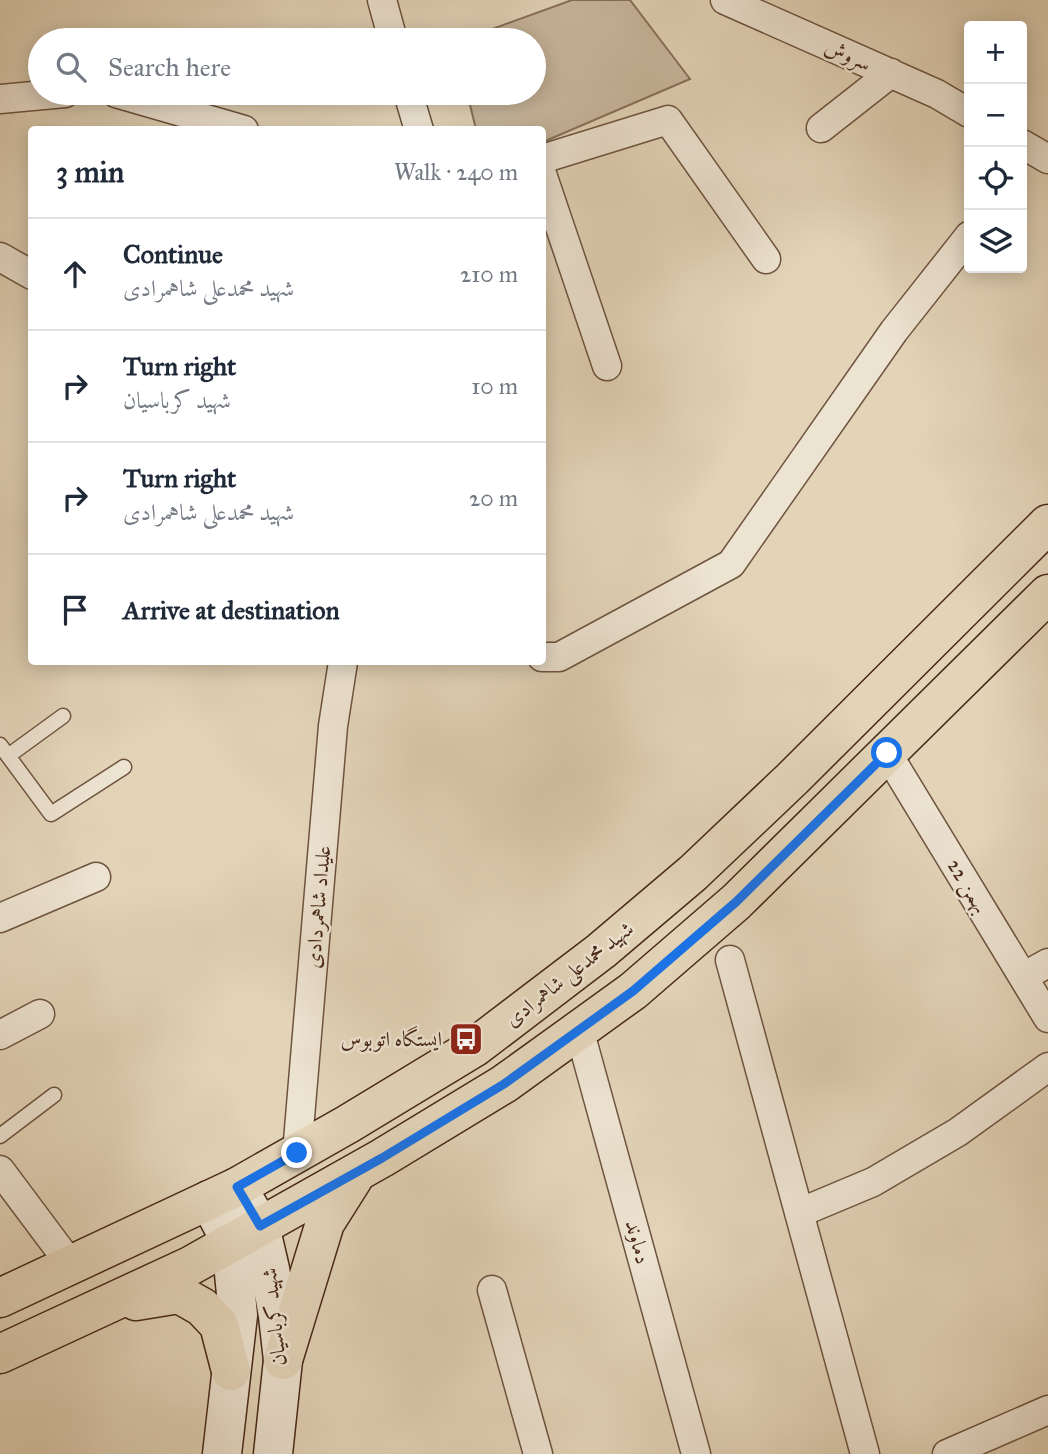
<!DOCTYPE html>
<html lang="en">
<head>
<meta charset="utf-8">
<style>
  :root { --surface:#fff; --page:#f2f2f3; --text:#1f2937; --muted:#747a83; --line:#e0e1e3 }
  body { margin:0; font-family:"IM FELL Great Primer",Amiri,serif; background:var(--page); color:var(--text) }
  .controls { position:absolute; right:21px; top:21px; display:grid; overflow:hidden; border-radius:7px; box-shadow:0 4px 18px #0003 }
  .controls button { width:63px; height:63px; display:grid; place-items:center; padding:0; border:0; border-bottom:2px solid var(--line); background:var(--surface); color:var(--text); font:35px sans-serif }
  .stop { position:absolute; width:21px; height:21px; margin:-16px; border:5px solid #1a73e8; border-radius:50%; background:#fff }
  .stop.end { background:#1a73e8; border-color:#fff; box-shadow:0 2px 7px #0008 }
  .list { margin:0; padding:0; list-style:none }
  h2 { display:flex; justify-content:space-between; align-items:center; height:91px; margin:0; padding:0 28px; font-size:30px }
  h2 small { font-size:23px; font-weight:400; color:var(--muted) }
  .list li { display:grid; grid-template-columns:46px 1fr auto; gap:21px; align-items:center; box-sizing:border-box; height:112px; padding:0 28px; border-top:2px solid var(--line) }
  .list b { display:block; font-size:26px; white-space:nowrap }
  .list p { margin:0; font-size:23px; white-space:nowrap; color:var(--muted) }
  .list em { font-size:23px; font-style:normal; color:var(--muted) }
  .icon { flex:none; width:38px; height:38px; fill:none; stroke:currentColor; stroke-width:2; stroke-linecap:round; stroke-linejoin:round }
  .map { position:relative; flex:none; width:1048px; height:1454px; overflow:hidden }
  .search { position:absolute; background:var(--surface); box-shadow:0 4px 18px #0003; left:28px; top:28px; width:518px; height:77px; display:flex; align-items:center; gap:18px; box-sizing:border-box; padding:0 24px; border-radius:38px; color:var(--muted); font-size:26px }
  .panel { position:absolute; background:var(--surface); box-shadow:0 4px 18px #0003; left:28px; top:126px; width:518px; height:539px; border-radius:7px }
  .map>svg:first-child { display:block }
  .green { fill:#c8b79d; stroke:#88705a; stroke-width:2 }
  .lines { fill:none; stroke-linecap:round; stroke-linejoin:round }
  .service-casing { stroke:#6e533f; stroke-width:17 }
  .minor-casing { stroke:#6e533f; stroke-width:31 }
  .secondary-casing { stroke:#472817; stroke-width:41 }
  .primary-casing { stroke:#472817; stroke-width:41 }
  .service { stroke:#ede3d1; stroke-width:14 }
  .minor { stroke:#ede3d1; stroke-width:28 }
  .secondary { stroke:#ede3d1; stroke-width:38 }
  .primary { stroke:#e3d4b8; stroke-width:38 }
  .route { stroke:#1a73e8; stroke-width:9 }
  .labels { text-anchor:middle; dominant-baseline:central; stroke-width:5; stroke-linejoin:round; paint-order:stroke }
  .street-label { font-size:21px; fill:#472817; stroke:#ede3d1 }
  .poi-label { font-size:21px; fill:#472817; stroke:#ede3d1; text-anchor:end }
</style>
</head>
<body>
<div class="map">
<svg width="1048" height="1454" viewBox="0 0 1048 1454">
  <rect width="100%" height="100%" fill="#e3d4b8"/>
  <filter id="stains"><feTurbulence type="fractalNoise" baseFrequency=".00286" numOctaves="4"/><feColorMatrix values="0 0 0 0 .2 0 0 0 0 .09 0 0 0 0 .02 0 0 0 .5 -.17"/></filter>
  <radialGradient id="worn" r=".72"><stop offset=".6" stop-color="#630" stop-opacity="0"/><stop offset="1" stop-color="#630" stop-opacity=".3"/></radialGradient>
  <!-- green -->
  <path class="green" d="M572,0H630L690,79L543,142L542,130L476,129L467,93H534V40H462Z"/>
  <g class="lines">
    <!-- service casing -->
    <g class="service-casing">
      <path id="service" d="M0,745L51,814L124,767
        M8,756L63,716
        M0,1136L54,1095"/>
    </g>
    <!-- minor casing -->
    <g class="minor-casing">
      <path id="minor" d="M382,0L393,40
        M725,0L937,94L969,113
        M116,93L244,130
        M408,93L419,130
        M0,99L65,93
        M821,128L891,73
        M1022,144L1048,159
        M542,159L668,120L766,259
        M542,174L607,366
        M0,257L32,275
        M542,657H559L731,564L894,331L969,236
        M887,753L1048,1018
        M0,918L96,877
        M730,960L865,1454
        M1023,977L1048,963
        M579,1029L696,1454
        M0,1035L40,1014
        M297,1153L333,726L343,662
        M0,1170L71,1265
        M799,1213L873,1182L958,1132L1048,1067
        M492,1290L538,1454
        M947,1454L1048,1410"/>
    </g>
    <!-- secondary casing -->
    <g class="secondary-casing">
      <path id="secondary" d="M237,1187L260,1226L270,1269L278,1316L283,1360L273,1454
        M209,1200L231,1242L238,1315L222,1454"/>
    </g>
    <!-- primary casing -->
    <g class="primary-casing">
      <path id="primary" d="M0,1298L237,1187L348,1124L475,1047L601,951L693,873L792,779L1048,524
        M136,1301L179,1294L202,1307L219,1325L231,1371
        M0,1354L190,1266L382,1158L504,1084L633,991L736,902L1048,594
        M283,1360L325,1223L354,1177"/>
    </g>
    <!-- service -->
    <use href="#service" class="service"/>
    <!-- minor -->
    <use href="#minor" class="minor"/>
    <!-- secondary -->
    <use href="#secondary" class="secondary"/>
    <!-- primary -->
    <use href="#primary" class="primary"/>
  </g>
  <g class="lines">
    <!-- route -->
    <path class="route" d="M297,1153L237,1187L260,1226L382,1158L504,1084L633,991L736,902L887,753"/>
  </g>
  <!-- icons -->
  <defs>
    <g id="bus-square" transform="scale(1.75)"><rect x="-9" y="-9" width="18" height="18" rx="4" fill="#8f2418" stroke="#ede3d1"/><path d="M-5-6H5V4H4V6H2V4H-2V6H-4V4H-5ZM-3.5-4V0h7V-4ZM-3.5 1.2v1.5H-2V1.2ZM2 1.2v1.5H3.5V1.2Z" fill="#fff"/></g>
  </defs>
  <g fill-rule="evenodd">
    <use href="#bus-square" x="466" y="1039"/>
  </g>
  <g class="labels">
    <!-- street labels -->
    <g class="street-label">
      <text transform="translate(848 55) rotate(24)">سروش</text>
      <text transform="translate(968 886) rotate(59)">22 بهمن</text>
      <text transform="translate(318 907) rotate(-85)">علیداد شاهمردادی</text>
      <text transform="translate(569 974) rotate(-38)">شهید محمدعلی شاهمرادی</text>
      <text transform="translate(638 1242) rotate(75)">دماوند</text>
      <text transform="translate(274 1317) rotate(-96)">شهید کرباسیان</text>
    </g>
    <!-- poi labels -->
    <g class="poi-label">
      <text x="442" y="1039">ایستگاه اتوبوس</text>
    </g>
  </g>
  <rect width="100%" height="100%" filter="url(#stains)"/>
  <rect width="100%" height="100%" fill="url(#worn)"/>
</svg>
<div class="controls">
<button>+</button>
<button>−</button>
<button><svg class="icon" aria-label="locate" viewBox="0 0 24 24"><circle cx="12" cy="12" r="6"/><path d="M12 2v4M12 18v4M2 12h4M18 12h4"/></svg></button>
<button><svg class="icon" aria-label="layers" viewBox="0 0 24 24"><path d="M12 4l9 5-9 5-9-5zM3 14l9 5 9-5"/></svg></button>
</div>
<div class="stop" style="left:887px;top:753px"></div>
<div class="stop end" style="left:297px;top:1153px"></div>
<div class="search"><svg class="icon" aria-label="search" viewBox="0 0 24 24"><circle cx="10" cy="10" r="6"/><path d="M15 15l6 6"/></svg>Search here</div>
<section class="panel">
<h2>3 min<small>Walk · 240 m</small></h2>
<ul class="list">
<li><svg class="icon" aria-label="ahead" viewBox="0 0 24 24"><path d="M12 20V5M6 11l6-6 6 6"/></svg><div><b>Continue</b><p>شهید محمدعلی شاهمرادی</p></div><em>210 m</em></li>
<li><svg class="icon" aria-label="right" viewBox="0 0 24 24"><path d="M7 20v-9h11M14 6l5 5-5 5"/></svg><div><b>Turn right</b><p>شهید کرباسیان</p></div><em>10 m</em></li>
<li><svg class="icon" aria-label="right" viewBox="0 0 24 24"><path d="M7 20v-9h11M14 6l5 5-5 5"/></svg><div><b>Turn right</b><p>شهید محمدعلی شاهمرادی</p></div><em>20 m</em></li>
<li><svg class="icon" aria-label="arrive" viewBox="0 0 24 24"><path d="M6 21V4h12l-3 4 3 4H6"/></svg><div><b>Arrive at destination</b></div></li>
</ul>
</section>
</div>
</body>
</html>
